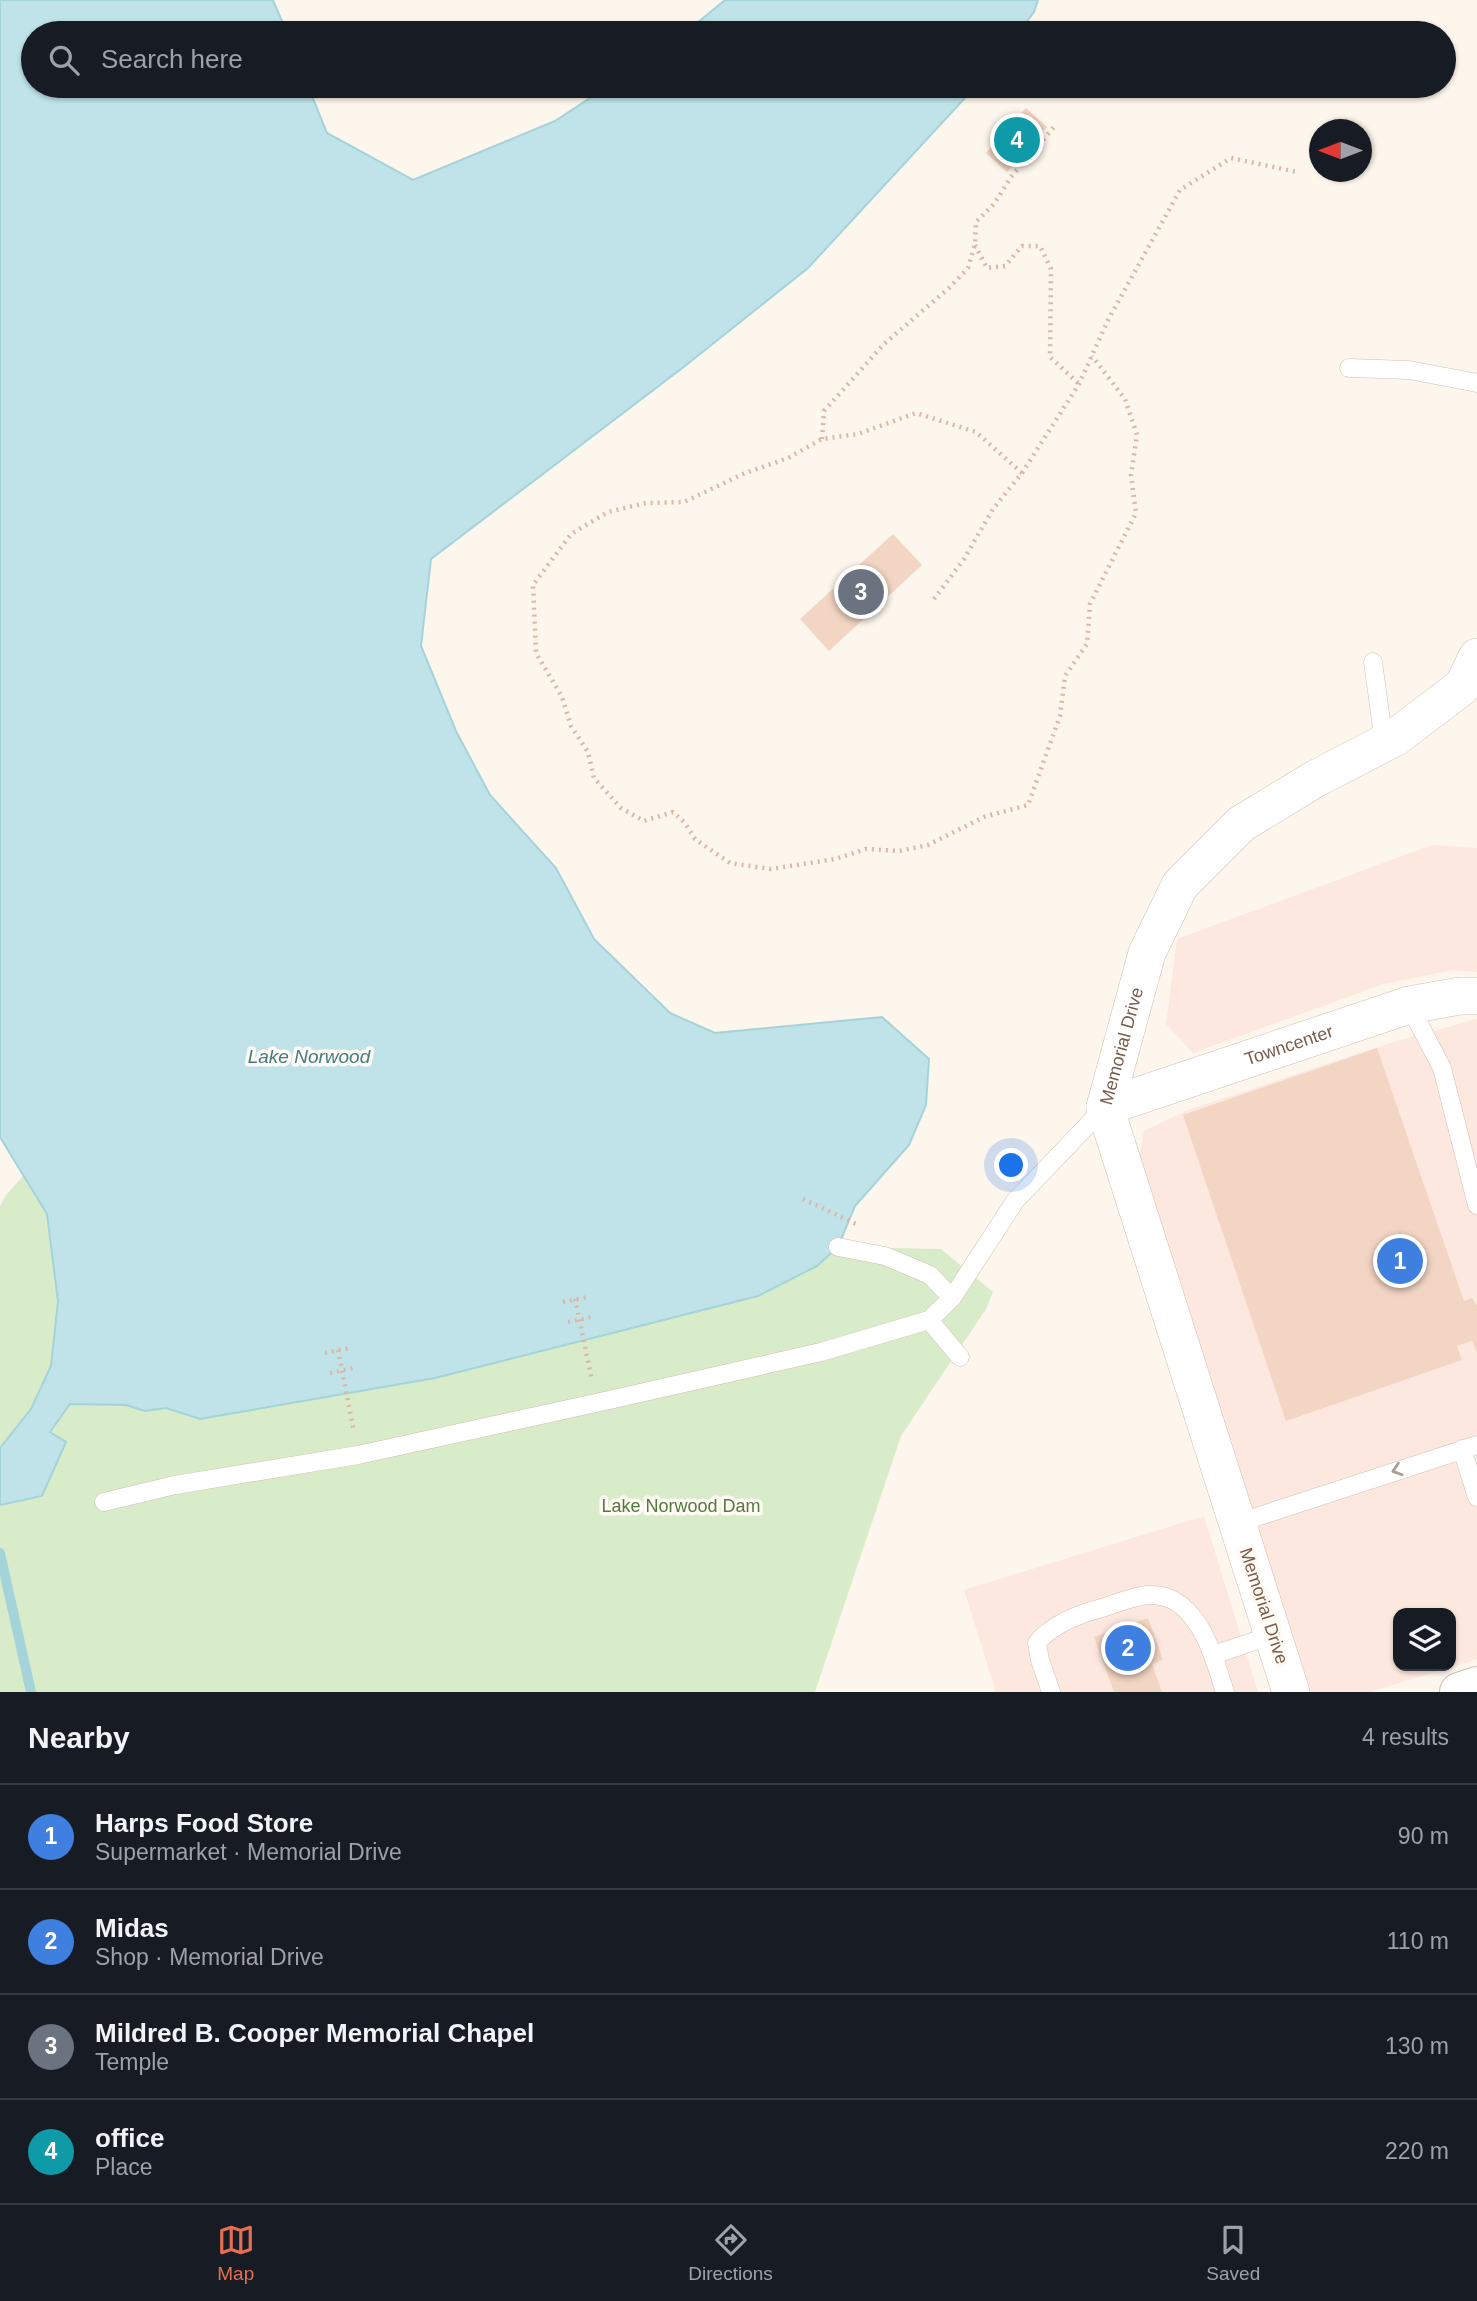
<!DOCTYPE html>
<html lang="en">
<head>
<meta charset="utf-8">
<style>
  :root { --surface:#171b24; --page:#242831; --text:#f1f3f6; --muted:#9ea1a6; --line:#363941; --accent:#e76f51 }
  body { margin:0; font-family:Arial,sans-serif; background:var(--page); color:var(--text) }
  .controls { position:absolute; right:21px; bottom:21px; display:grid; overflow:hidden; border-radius:14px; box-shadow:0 2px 5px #0004 }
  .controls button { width:63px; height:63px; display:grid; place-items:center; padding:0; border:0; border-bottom:2px solid var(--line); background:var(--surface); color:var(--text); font:35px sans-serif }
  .compass { position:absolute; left:1309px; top:119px; width:63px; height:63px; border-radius:50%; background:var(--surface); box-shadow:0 2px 5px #0004; rotate:270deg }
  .you { position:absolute; left:1012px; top:1166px; width:24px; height:24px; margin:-18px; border:5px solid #fff; border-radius:50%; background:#1a73e8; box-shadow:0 0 0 10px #1a73e833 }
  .badge { display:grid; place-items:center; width:46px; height:46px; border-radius:50%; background:var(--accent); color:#fff; font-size:23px; font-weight:700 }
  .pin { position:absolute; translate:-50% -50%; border:4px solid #fff; box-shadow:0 2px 7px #0006 }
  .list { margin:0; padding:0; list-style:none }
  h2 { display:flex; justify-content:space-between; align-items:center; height:91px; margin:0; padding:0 28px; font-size:30px }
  h2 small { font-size:23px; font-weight:400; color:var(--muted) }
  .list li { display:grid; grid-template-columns:46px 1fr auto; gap:21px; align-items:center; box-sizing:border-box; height:105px; padding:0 28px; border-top:2px solid var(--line) }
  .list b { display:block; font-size:26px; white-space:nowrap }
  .list p { margin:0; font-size:23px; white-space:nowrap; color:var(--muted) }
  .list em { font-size:23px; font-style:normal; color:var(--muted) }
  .icon { flex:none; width:38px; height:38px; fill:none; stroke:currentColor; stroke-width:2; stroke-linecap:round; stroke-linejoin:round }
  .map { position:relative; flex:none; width:1477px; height:1692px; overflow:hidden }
  .search { position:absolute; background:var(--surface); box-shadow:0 2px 5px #0004; left:21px; right:21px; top:21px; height:77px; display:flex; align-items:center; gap:18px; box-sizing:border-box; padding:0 24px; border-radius:38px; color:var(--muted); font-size:26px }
  .sheet { height:511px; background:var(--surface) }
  nav { display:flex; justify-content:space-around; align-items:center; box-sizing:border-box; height:98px; border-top:2px solid var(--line); background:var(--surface); font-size:19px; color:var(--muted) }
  nav a { display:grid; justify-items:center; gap:4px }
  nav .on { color:var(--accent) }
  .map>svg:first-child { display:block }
  .commercial { fill:#fde8e0; fill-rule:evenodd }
  .green { fill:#d8ecc9 }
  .water { fill:#bfe3e8; stroke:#a5d3da; stroke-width:2 }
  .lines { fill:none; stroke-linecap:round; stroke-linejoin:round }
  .stream { stroke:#a5d3da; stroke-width:10 }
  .building { fill:#f3d5c3 }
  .service-casing { stroke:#d1beb0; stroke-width:19 }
  .minor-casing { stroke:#d1beb0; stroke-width:38 }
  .tertiary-casing { stroke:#d1beb0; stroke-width:40 }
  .path { stroke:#d9b8a5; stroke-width:4.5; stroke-dasharray:2 5; stroke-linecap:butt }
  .service { stroke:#fff; stroke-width:18 }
  .minor { stroke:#fff; stroke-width:37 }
  .tertiary { stroke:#fff; stroke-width:38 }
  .oneway { stroke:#af9d94 }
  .labels { text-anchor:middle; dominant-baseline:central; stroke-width:7; stroke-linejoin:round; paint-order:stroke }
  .street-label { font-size:18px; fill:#7a5c4d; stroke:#fffaf3 }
  .park-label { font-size:18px; fill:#537a41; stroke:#fffaf3 }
  .water-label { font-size:19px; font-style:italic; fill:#437c86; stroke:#fffaf3 }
</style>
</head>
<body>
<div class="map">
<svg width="1477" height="1692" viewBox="0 0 1477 1692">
  <rect width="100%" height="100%" fill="#fdf6ec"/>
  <!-- commercial -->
  <path class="commercial" d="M1432,845L1477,848V972L1453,970L1384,984L1193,1053L1166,1024L1177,939Z
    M1477,1019V1659L1370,1692H1311L1139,1156L1144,1131L1188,1110L1390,1043ZM1398,1613H1451V1666H1398Z
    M1204,1516L1258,1692H996L964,1590Z"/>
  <!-- green -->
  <path class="green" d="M30,1168L47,1214L58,1301L51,1366L31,1409L0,1448V1206L6,1195Z
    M838,1247L941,1249L993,1292L986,1309L901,1436L815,1692H0V1505L42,1496L50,1432L70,1404L126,1405L145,1411L166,1408L200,1419L414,1382L758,1296Z"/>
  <!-- water -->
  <path class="water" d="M0,0H273L287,33H33V86H308L327,133L413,180L555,121L608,86H976L808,268L685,366L431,559L421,646L456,731L490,795L556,868L594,939L670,1013L715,1033L882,1017L929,1059L926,1105L909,1145L855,1206L838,1247L817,1266L758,1296L435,1378L200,1419L166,1408L145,1411L126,1405L70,1404L50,1432L66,1442L42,1496L0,1505V1448L31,1409L51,1366L58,1301L47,1214L0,1137Z
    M725,0H1038L1034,12L1018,33H685Z"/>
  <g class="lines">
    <!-- stream -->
    <path class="stream" d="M0,1553L31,1692"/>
  </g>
  <!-- building -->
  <path class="building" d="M1026,108L1047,127L1007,172L986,153Z
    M893,534L922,565L829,651L800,619Z
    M1377,1048L1464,1301L1472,1298L1477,1306V1353L1472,1341L1457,1346L1462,1360L1286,1421L1183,1115Z
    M1148,1618L1163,1660L1152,1664L1162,1692H1114L1094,1637Z"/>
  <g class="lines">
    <!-- service casing -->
    <g class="service-casing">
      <path id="service" d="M1349,368L1409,370L1477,383
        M1373,662L1384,743
        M1409,1005L1442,1068L1477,1205
        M838,1247L885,1256L930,1275L952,1298L1015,1201L1105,1107
        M952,1298L929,1320L960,1357
        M1462,1449L1477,1497
        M104,1502L175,1485L358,1455L596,1403L821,1352L929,1320
        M1238,1523L1477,1445
        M1213,1655L1273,1635
        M1051,1692L1040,1660L1037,1643C1051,1625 1079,1614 1102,1608C1116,1604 1133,1596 1148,1595C1197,1592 1213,1655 1225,1692"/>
    </g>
    <!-- minor casing -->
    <g class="minor-casing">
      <g id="minor">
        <path id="s1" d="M1105,1107L1409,1005L1460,996H1477"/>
        <path id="s2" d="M1291,1692L1105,1107L1147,953L1180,885L1241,824L1315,779L1396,737L1463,686L1477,657"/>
      </g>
    </g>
    <!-- tertiary casing -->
    <g class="tertiary-casing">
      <path id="tertiary" d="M1459,1692L1477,1686"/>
    </g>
    <!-- path -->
    <path class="path" d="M975,245L987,268L1005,266L1022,246H1040L1051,269L1050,357L1079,384
      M822,439L824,411L884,344L949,288L968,268L975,244L976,222L994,204L1011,177L1054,127
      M1022,473L976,432L916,413L858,434L822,439L788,458L743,474L684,502L646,503L608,512L571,534L533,585L536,653L562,697L571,726L588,752L594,778L621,808L644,821L673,812L685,823L695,839L730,863L771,869L835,859L866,849L899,851L928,845L984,817L1028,805L1060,716L1065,676L1087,644L1090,604L1136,513L1131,475L1137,435L1125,399L1092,356
      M934,599L964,559L993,509L1022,473L1079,384L1108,320L1180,190L1231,158L1297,172
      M803,1199L856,1224
      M575,1299L592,1380
      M563,1302L588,1297
      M568,1322L591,1317
      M338,1350L354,1432
      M325,1353L350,1348
      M330,1373L353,1368"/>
    <!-- service -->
    <use href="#service" class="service"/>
    <!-- minor -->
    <use href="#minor" class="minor"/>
    <!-- tertiary -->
    <use href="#tertiary" class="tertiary"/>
  </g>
  <!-- one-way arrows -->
  <defs><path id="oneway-chevron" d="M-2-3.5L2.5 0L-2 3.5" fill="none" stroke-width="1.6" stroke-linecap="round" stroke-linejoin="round" transform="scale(1.75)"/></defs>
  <use class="oneway" href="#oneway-chevron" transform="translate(1397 1470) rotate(162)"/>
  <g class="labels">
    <!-- street labels -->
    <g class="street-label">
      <text stroke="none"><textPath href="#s2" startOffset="677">Memorial Drive</textPath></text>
      <text stroke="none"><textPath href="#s1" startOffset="194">Towncenter</textPath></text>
      <text transform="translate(1264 1606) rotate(72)">Memorial Drive</text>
    </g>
    <!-- park labels -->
    <g class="park-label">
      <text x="681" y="1506">Lake Norwood Dam</text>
    </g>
    <!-- water labels -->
    <g class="water-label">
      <text x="309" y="1056">Lake Norwood</text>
    </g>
  </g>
</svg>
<div class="controls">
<button><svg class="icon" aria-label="layers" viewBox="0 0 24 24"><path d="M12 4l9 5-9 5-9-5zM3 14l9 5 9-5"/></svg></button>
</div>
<svg class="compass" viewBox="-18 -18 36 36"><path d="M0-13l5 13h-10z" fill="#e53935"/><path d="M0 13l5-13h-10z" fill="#9ea1a6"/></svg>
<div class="you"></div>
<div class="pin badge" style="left:1400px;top:1261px;background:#3f7fe0">1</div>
<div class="pin badge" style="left:1128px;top:1648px;background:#3f7fe0">2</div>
<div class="pin badge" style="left:861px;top:592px;background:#6b7280">3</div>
<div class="pin badge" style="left:1017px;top:140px;background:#0f9aa8">4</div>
<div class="search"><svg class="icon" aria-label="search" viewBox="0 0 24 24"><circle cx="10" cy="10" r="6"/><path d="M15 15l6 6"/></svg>Search here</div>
</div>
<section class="sheet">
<h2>Nearby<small>4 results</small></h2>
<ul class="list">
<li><span class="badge" style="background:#3f7fe0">1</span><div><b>Harps Food Store</b><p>Supermarket · Memorial Drive</p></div><em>90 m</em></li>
<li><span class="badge" style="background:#3f7fe0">2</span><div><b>Midas</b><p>Shop · Memorial Drive</p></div><em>110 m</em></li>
<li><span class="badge" style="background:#6b7280">3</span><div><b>Mildred B. Cooper Memorial Chapel</b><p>Temple</p></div><em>130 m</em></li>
<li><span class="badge" style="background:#0f9aa8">4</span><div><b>office</b><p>Place</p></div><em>220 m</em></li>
</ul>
</section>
<nav>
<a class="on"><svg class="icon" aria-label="map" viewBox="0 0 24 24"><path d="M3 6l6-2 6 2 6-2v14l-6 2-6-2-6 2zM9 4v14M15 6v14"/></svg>Map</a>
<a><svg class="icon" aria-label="directions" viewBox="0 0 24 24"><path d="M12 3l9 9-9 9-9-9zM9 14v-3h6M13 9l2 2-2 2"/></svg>Directions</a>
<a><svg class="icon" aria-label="saved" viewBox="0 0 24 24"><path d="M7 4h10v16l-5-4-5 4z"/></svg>Saved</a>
</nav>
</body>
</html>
